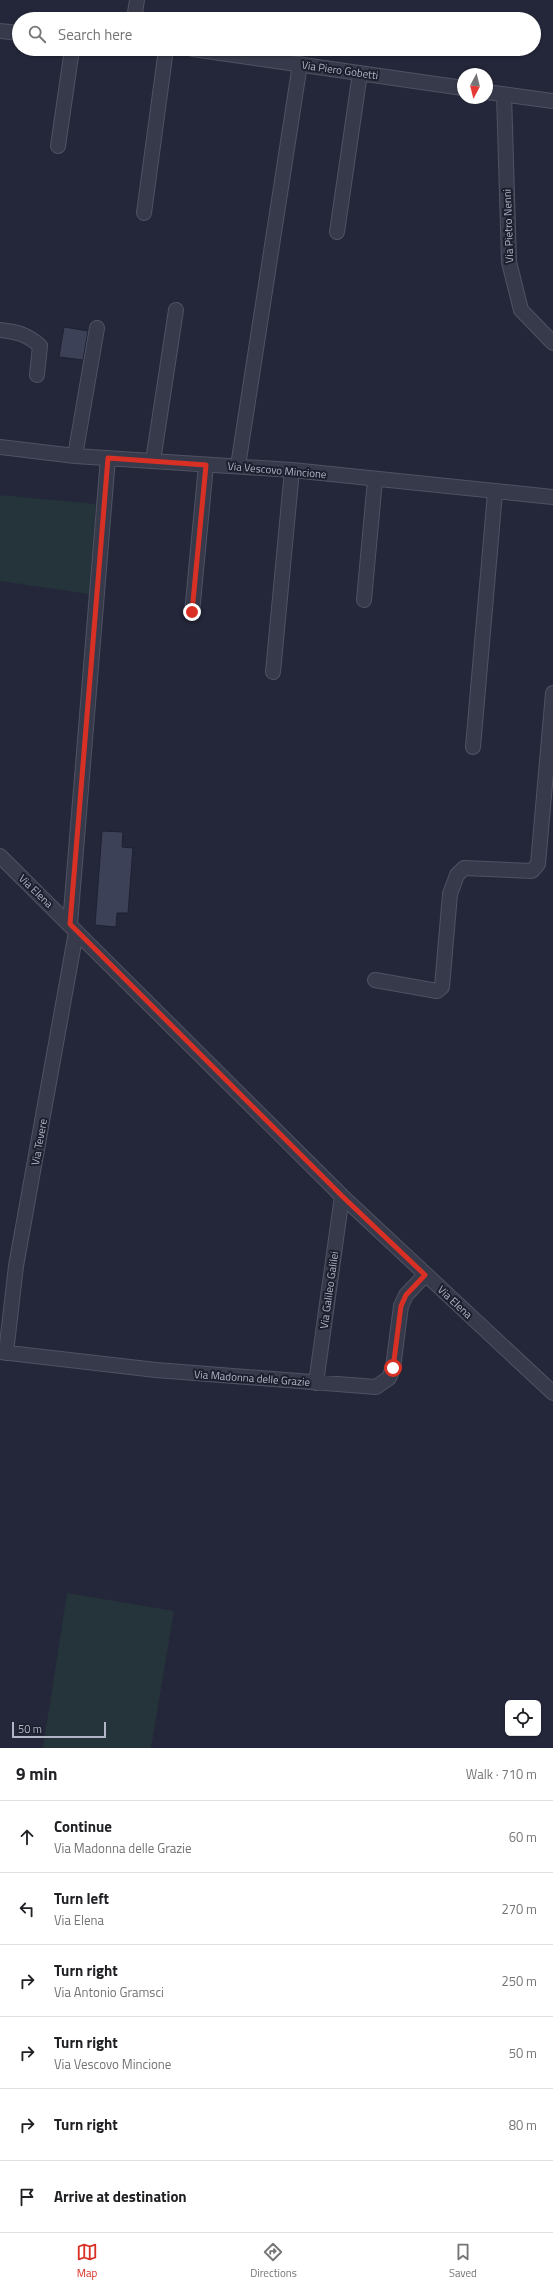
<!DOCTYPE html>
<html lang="en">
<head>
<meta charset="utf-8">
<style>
  :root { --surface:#fff; --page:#f2f2f2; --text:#202124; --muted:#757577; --line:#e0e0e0; --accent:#d93025 }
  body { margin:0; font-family:"Titillium Web",sans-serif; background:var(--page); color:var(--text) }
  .controls { position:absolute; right:12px; bottom:12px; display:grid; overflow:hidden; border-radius:6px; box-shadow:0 1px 3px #0004 }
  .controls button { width:36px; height:36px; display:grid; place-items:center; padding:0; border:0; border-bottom:1px solid var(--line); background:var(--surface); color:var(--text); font:20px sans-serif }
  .compass { position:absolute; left:457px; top:68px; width:36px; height:36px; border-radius:50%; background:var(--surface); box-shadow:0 1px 3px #0004; rotate:187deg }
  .scale { position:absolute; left:12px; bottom:10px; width:94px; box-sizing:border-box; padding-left:4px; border:2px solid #b2b5c6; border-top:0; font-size:11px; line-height:14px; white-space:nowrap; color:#b2b5c6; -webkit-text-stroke:3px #1c1f2e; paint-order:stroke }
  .stop { position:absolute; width:12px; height:12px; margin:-9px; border:3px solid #d93025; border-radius:50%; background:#fff }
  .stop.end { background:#d93025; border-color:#fff; box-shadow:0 1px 4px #0008 }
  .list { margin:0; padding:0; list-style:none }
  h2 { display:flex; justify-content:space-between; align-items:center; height:52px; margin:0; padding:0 16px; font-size:17px }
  h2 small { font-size:13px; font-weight:400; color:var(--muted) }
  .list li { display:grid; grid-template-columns:26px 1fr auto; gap:12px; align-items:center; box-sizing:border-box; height:72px; padding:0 16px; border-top:1px solid var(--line) }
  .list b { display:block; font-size:15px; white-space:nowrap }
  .list p { margin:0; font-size:13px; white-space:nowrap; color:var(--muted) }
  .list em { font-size:13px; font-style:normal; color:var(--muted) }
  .icon { flex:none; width:22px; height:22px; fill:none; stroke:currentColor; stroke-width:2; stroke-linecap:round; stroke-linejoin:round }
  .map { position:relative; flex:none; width:553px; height:1748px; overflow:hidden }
  .search { position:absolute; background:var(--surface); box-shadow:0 1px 3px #0004; left:12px; right:12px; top:12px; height:44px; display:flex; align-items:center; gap:10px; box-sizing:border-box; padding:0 14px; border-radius:22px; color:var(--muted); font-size:15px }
  .sheet { height:484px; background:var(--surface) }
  nav { display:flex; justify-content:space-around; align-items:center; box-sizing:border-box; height:56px; border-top:1px solid var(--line); background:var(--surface); font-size:11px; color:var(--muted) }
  nav a { display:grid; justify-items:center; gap:2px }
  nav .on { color:var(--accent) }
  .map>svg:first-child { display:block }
  .green { fill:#25333a }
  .building { fill:#3c4157; stroke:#1e2131 }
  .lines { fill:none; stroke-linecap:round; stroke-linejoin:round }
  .minor-casing { stroke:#4f5262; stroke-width:16 }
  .minor { stroke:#373a4a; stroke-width:14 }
  .route { stroke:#d93025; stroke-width:5 }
  .labels { text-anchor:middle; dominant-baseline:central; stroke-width:4; stroke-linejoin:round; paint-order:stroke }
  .street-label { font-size:11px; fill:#b2b5c6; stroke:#1c1f2e }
</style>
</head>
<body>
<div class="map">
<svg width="553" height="1748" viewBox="0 0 553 1748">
  <rect width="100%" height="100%" fill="#232739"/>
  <!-- green -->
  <path class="green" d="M0,495L96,504L89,594L0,581Z
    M67,1593L174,1611L151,1748H43Z"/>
  <!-- building -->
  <path class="building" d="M64,327L88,331L83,360L59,357Z
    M102,831L123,832L122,847L133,848L128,913H117L116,927L95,925Z"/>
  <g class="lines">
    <!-- minor casing -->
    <g class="minor-casing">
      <path id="minor" d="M134,19L137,0
        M0,31L19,33
        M193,49L463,88
        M487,92L553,101
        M504,94L509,262L521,310L553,343
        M58,146L72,49
        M144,213L166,49
        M337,232L360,73
        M0,330C17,332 27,334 40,346L37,375
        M0,447L75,456L292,470L553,497
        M75,456L97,328
        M153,461L176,310
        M238,466L300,64
        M364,600L375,480
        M192,613L206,465
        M273,672L292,470
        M473,747L495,493
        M0,856L342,1196L553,1393
        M70,924L108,458
        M375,980L437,991L442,987L450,894L457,875L464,868L532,871L538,864L553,693
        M0,1352L156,1370L376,1387L389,1378L393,1368L401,1306L406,1295L425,1275
        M6,1353L16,1266L76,932
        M316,1383L342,1196"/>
    </g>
    <!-- minor -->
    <use href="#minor" class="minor"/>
  </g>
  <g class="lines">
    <!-- route -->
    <path class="route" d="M192,612L206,465L108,458L70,924L342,1196L425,1275L406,1295L401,1306L393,1368"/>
  </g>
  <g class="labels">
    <!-- street labels -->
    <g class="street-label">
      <text transform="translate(340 70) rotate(8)">Via Piero Gobetti</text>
      <text transform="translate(508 226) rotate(-92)">Via Pietro Nenni</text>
      <text transform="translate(277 470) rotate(5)">Via Vescovo Mincione</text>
      <text transform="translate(36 891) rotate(44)">Via Elena</text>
      <text transform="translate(39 1142) rotate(-80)">Via Tevere</text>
      <text transform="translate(329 1290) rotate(-82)">Via Galileo Galilei</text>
      <text transform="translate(455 1302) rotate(43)">Via Elena</text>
      <text transform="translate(252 1378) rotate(4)">Via Madonna delle Grazie</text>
    </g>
  </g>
</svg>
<div class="controls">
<button><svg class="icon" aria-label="locate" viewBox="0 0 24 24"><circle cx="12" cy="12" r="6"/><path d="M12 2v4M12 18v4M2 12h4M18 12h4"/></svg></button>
</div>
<svg class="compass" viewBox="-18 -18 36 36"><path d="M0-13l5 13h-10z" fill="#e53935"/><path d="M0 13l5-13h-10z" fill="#757577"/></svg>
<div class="scale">50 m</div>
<div class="stop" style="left:393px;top:1368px"></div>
<div class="stop end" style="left:192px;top:612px"></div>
<div class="search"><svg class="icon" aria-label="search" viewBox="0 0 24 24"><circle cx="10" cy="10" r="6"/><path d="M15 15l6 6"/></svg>Search here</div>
</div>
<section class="sheet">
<h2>9 min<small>Walk · 710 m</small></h2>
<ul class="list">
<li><svg class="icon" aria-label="ahead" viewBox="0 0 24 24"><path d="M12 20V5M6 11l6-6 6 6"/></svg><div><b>Continue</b><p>Via Madonna delle Grazie</p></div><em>60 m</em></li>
<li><svg class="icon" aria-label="left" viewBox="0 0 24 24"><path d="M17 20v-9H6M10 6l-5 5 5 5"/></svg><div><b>Turn left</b><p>Via Elena</p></div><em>270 m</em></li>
<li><svg class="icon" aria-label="right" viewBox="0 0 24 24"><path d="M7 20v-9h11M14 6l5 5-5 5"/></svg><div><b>Turn right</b><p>Via Antonio Gramsci</p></div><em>250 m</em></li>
<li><svg class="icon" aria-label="right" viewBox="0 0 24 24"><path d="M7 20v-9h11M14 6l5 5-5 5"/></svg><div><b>Turn right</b><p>Via Vescovo Mincione</p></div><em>50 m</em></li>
<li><svg class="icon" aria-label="right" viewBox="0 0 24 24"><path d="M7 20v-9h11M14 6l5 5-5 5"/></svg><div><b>Turn right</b></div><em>80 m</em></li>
<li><svg class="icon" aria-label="arrive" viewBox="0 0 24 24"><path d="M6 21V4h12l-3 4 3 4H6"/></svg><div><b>Arrive at destination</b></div></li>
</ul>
</section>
<nav>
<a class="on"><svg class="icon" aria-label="map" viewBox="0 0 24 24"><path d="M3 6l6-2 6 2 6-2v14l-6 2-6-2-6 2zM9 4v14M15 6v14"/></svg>Map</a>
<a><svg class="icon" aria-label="directions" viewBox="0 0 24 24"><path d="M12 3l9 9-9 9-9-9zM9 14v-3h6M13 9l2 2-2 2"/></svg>Directions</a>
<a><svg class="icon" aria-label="saved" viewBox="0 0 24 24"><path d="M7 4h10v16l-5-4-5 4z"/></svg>Saved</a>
</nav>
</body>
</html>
